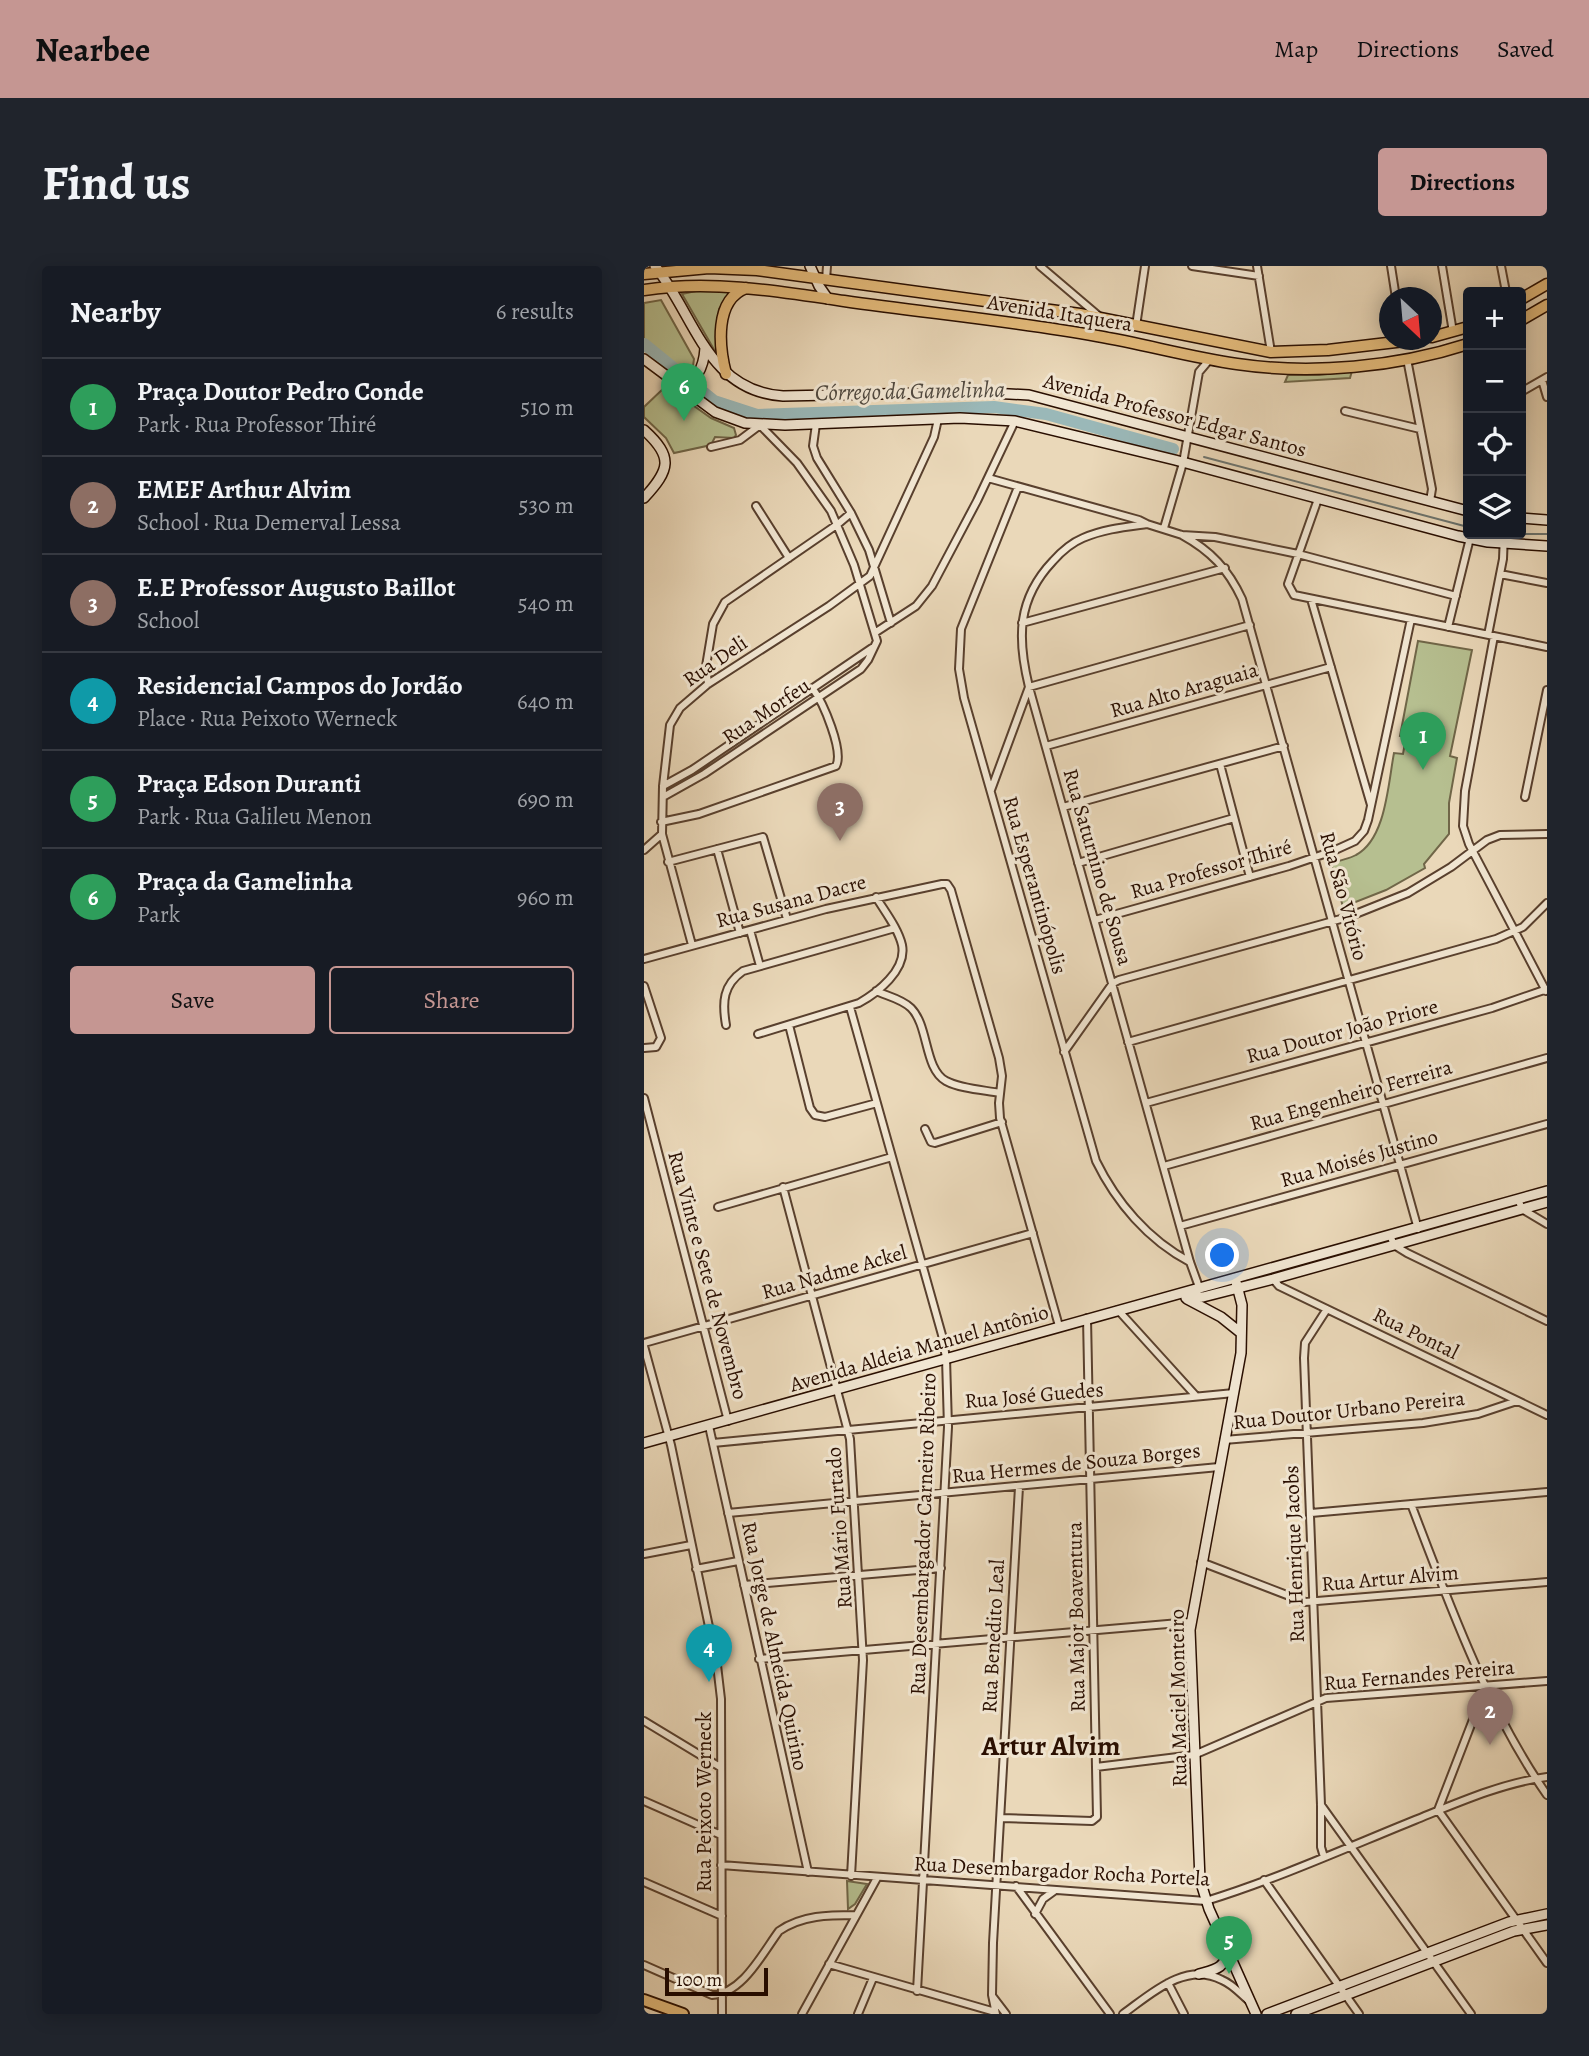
<!DOCTYPE html>
<html lang="en">
<head>
<meta charset="utf-8">
<style>
  :root { --surface:#171b24; --page:#20242c; --text:#f1f3f6; --muted:#9ea1a6; --line:#363941; --accent:#c59692 }
  body { margin:0; font-family:Alegreya,serif; background:var(--page); color:var(--text) }
  .controls { position:absolute; right:21px; top:21px; display:grid; overflow:hidden; border-radius:7px; box-shadow:0 4px 18px #0003 }
  .controls button { width:63px; height:63px; display:grid; place-items:center; padding:0; border:0; border-bottom:2px solid var(--line); background:var(--surface); color:var(--text); font:35px sans-serif }
  .compass { position:absolute; left:735px; top:21px; width:63px; height:63px; border-radius:50%; background:var(--surface); box-shadow:0 4px 18px #0003; rotate:154deg }
  .scale { position:absolute; left:21px; bottom:18px; width:103px; box-sizing:border-box; padding-left:7px; border:4px solid #290e00; border-top:0; font-size:19px; line-height:24px; white-space:nowrap; color:#290e00; -webkit-text-stroke:5px #f1e6d2; paint-order:stroke }
  .you { position:absolute; left:579px; top:990px; width:24px; height:24px; margin:-18px; border:5px solid #fff; border-radius:50%; background:#1a73e8; box-shadow:0 0 0 10px #1a73e833 }
  .badge { display:grid; place-items:center; width:46px; height:46px; border-radius:50%; background:var(--accent); color:#fff; font-size:23px; font-weight:700 }
  .pin { position:absolute; translate:-50% -58px; filter:drop-shadow(0 2px 4px #0008) }
  .pin::after { content:''; position:absolute; top:37px; width:24px; height:21px; background:inherit; clip-path:polygon(0 0,100% 0,50% 100%) }
  .list { margin:0; padding:0; list-style:none }
  h2 { display:flex; justify-content:space-between; align-items:center; height:91px; margin:0; padding:0 28px; font-size:30px }
  h2 small { font-size:23px; font-weight:400; color:var(--muted) }
  .list li { display:grid; grid-template-columns:46px 1fr auto; gap:21px; align-items:center; box-sizing:border-box; height:98px; padding:0 28px; border-top:2px solid var(--line) }
  .list b { display:block; font-size:26px; white-space:nowrap }
  .list p { margin:0; font-size:23px; white-space:nowrap; color:var(--muted) }
  .list em { font-size:23px; font-style:normal; color:var(--muted) }
  .actions { display:flex; gap:14px; padding:21px 28px }
  .actions a { flex:1; padding:16px 0; border:2px solid var(--accent); border-radius:7px; text-align:center; font-size:24px; color:var(--accent) }
  .actions .main { background:var(--accent); color:#111 }
  .icon { flex:none; width:38px; height:38px; fill:none; stroke:currentColor; stroke-width:2; stroke-linecap:round; stroke-linejoin:round }
  .map { position:relative; flex:none; width:903px; height:1748px; overflow:hidden; border-radius:7px }
  header { display:flex; align-items:center; gap:42px; box-sizing:border-box; height:98px; padding:0 35px; background:var(--accent); color:#111 }
  header strong { font-size:33px }
  nav { display:flex; gap:38px; margin-inline-start:auto; font-size:24px }
  .intro { display:flex; align-items:center; justify-content:space-between; box-sizing:border-box; height:168px; padding:0 42px }
  h1 { margin:0; font-size:49px }
  .button { padding:18px 32px; border-radius:7px; background:var(--accent); color:#111; font-size:24px; font-weight:700 }
  main { display:flex; gap:42px; padding:0 42px }
  aside { flex:1; background:var(--surface); border-radius:7px; box-shadow:0 4px 18px #0003 }
  .map>svg:first-child { display:block }
  .green { fill:#b6bf90; stroke:#706648; stroke-width:2 }
  .lines { fill:none; stroke-linecap:round; stroke-linejoin:round }
  .stream { stroke:#6d746e; stroke-width:2 }
  .river { stroke:#9ab8b8; stroke-width:12 }
  .street-casing { stroke:#59402e; stroke-width:10 }
  .secondary-casing { stroke:#290e00; stroke-width:12 }
  .primary-casing { stroke:#290e00; stroke-width:13 }
  .highway-casing { stroke:#290e00; stroke-width:14 }
  .street { stroke:#f1e6d2; stroke-width:6 }
  .secondary { stroke:#f1e6d2; stroke-width:9 }
  .primary { stroke:#e5bc7c; stroke-width:10 }
  .highway { stroke:#e5bc7c; stroke-width:10 }
  .labels { text-anchor:middle; dominant-baseline:central; stroke-width:6; stroke-linejoin:round; paint-order:stroke }
  .street-label { font-size:21px; fill:#290e00; stroke:#f1e6d2 }
  .water-label { font-size:23px; font-style:italic; fill:#514a40; stroke:#f1e6d2 }
  .district-label { font-size:28px; font-weight:bold; fill:#290e00; stroke:#f1e6d2 }
</style>
</head>
<body>
<header>
<strong>Nearbee</strong>
<nav><a>Map</a><a>Directions</a><a>Saved</a></nav>
</header>
<div class="intro"><h1>Find us</h1><a class="button">Directions</a></div>
<main>
<aside>
<h2>Nearby<small>6 results</small></h2>
<ul class="list">
<li><span class="badge" style="background:#2e9e5b">1</span><div><b>Praça Doutor Pedro Conde</b><p>Park · Rua Professor Thiré</p></div><em>510 m</em></li>
<li><span class="badge" style="background:#8d6e63">2</span><div><b>EMEF Arthur Alvim</b><p>School · Rua Demerval Lessa</p></div><em>530 m</em></li>
<li><span class="badge" style="background:#8d6e63">3</span><div><b>E.E Professor Augusto Baillot</b><p>School</p></div><em>540 m</em></li>
<li><span class="badge" style="background:#0f9aa8">4</span><div><b>Residencial Campos do Jordão</b><p>Place · Rua Peixoto Werneck</p></div><em>640 m</em></li>
<li><span class="badge" style="background:#2e9e5b">5</span><div><b>Praça Edson Duranti</b><p>Park · Rua Galileu Menon</p></div><em>690 m</em></li>
<li><span class="badge" style="background:#2e9e5b">6</span><div><b>Praça da Gamelinha</b><p>Park</p></div><em>960 m</em></li>
</ul>
<div class="actions"><a class="main">Save</a><a>Share</a></div>
</aside>
<div class="map">
<svg width="903" height="1748" viewBox="0 0 903 1748">
  <rect width="100%" height="100%" fill="#ead8b9"/>
  <filter id="stains"><feTurbulence type="fractalNoise" baseFrequency=".00286" numOctaves="4"/><feColorMatrix values="0 0 0 0 .2 0 0 0 0 .09 0 0 0 0 .02 0 0 0 .5 -.17"/></filter>
  <radialGradient id="worn" r=".72"><stop offset=".6" stop-color="#630" stop-opacity="0"/><stop offset="1" stop-color="#630" stop-opacity=".3"/></radialGradient>
  <!-- green -->
  <path class="green" d="M52,25H86L75,43L72,87L38,28Z
    M17,34L50,93L49,100L40,107H35L0,77V37Z
    M708,105L706,112L641,116L644,109H675Z
    M22,120L67,152L90,162L92,169L90,172L71,171L67,179L30,187L22,172L0,151V141Z
    M774,375L828,384L806,490L813,492L805,537V568L780,598L781,602L742,624L699,641L687,598C695,594 705,593 712,589C742,573 744,518 750,487L759,488L762,471L756,470Z
    M203,1615L223,1618L211,1638L204,1643Z"/>
  <g class="lines">
    <!-- stream -->
    <path class="stream" d="M560,191L824,261
      M871,268H903"/>
    <!-- river -->
    <path class="river" d="M0,78L43,113
      M49,118L70,135L113,149L350,141L402,148L529,183"/>
    <!-- street casing -->
    <g class="street-casing">
      <path id="street" d="M396,0L456,51
        M548,0L615,10
        M613,0L627,86
        M747,0L752,32
        M798,0L809,66
        M857,0L862,26
        M182,14L183,0
        M492,60L501,0
        M763,93L788,223L786,235
        M898,114L903,131
        M877,126L903,111
        M701,145L776,163
        M172,158L169,180L173,192L207,247L225,284L247,357
        M344,212L495,254L503,258L538,269L571,271L654,288L812,330
        M374,221L317,363L315,403L320,432L452,895C472,936 504,974 546,996
        M674,233L644,318L650,329L903,381
        M112,240L145,292
        M503,258C481,261 460,263 439,272C427,277 417,286 409,295C373,333 373,372 385,421L546,996L555,1021
        M520,262L539,197L555,106L566,93
        M538,269C567,285 584,303 598,333L774,963
        M856,308L903,317
        M667,333L727,539
        M378,357L581,302
        M804,361L826,272
        M232,366L272,340L288,320L333,235L371,155
        M844,369L859,293L860,268
        M850,370L821,525L819,560L825,578L902,725
        M64,418L62,400L69,358L81,336L194,258L207,247
        M402,480L687,401
        M576,498L606,611
        M19,520L48,504L228,382
        M347,524L385,421L606,359
        M19,531L60,508L217,403L224,394L233,375L210,299L187,245L153,197L116,159L96,174L67,181
        M881,531L903,424
        M419,541L640,480
        M17,556L55,548L192,500C200,485 179,436 169,423
        M73,583L96,667
        M0,584L18,568
        M24,596L119,571L143,653
        M434,597L590,552
        M451,654L645,600L689,585L711,575L720,565L724,554L767,353
        M106,664L116,700
        M48,679L18,568L19,520L26,459L36,442L64,418L185,340L226,310L290,171L294,153
        M0,693L182,643L298,618H303L307,624L355,792L358,810L355,837L356,852L415,1060
        M0,720L17,772L12,781L0,782
        M232,725C243,730 258,733 267,742C285,760 280,803 302,815C317,823 340,824 356,827
        M206,741L298,1069L302,1092L304,1161L273,1725
        M82,759C78,736 79,719 99,705L251,662
        M145,759L166,842L171,849L181,851L233,837
        M114,768L215,737C233,727 263,704 258,679C254,662 241,646 232,631
        M484,776L852,673L879,661L903,637
        M420,786L469,717L475,714L704,651L764,627L807,601L843,574L856,569L903,568
        M0,832L84,1155
        M502,837L848,742L903,723
        M281,863L287,876L291,877L358,856
        M520,900L903,792
        M139,921L206,1173L219,1394L207,1610
        M874,933L878,943L903,958
        M74,941L248,891
        M536,960L903,858
        M746,969L750,979L763,987L903,1055
        M629,1013L635,1020L903,1149
        M474,1044L552,1130
        M0,1077L389,967
        M0,1080L27,1179L73,1399L77,1433L78,1748
        M65,1160L164,1606
        M580,1174L779,1157L834,1148L873,1135
        M69,1177L590,1127
        M767,1238C804,1335 843,1443 903,1529
        M84,1247L575,1201
        M667,1247L903,1226
        M0,1288L47,1279
        M557,1296L661,1336L903,1316
        M52,1303L94,1295
        M100,1319L297,1302
        M115,1393L547,1356
        M0,1455L76,1501
        M452,1501L550,1489L682,1432L903,1415
        M0,1535L77,1569
        M677,1539L827,1748
        M794,1544L903,1697
        M794,1544L842,1420
        M357,1552L448,1555L453,1551L443,1052
        M680,1591L677,1581V1539L660,1092L661,1077L683,1043
        M77,1599L562,1635C633,1613 702,1582 771,1554C813,1537 858,1517 903,1511
        M620,1614L715,1748
        M0,1616L78,1650
        M372,1620L466,1748
        M391,1648L399,1633L410,1625
        M185,1698L351,1746
        M0,1699L68,1729C98,1728 118,1688 135,1665C158,1649 185,1649 212,1649
        M524,1717L540,1748
        M349,1731L362,1748
        M158,1748L233,1612
        M214,1748L229,1712
        M352,1748L348,1729L349,1677L375,1221
        M479,1748C507,1728 541,1695 578,1714C588,1718 596,1727 604,1734"/>
    </g>
    <!-- secondary casing -->
    <g class="secondary-casing">
      <path id="secondary" d="M11,0C51,50 63,125 139,130L330,126L385,129L824,245
        M166,0L175,20L184,33
        M0,93L71,146L101,157L141,159L316,152L371,155L531,194L814,270L844,276L903,280
        M31,116C52,124 60,99 61,82
        M0,164C30,191 26,204 0,232
        M877,252L903,254
        M591,1012L598,1039L597,1087L546,1364L556,1614L565,1643L612,1748
        M542,1032L559,1031L629,1013L903,936
        M543,1033L577,1051L597,1067
        M0,1177L903,925
        M555,1708C573,1703 580,1703 585,1683
        M623,1748L865,1656L903,1648
        M652,1748L870,1665L903,1659"/>
    </g>
    <!-- primary casing -->
    <g class="primary-casing">
      <path id="primary" d="M0,8L65,2L113,4L436,48L627,86L684,84L769,74
        M0,24C67,14 134,25 200,35C284,47 369,55 453,70C500,78 546,91 593,98C668,109 753,101 824,78
        M877,33L903,18
        M877,54L903,39
        M788,71L824,61
        M82,108C75,81 70,34 102,22"/>
    </g>
    <!-- highway casing -->
    <g class="highway-casing">
      <path id="highway" d="M0,1734L39,1748"/>
    </g>
    <!-- street -->
    <use href="#street" class="street"/>
    <!-- secondary -->
    <use href="#secondary" class="secondary"/>
    <!-- primary -->
    <use href="#primary" class="primary"/>
    <!-- highway -->
    <use href="#highway" class="highway"/>
  </g>
  <g class="labels">
    <!-- street labels -->
    <g class="street-label">
      <text transform="translate(416 47) rotate(9)">Avenida Itaquera</text>
      <text transform="translate(531 149) rotate(15)">Avenida Professor Edgar Santos</text>
      <text transform="translate(71 395) rotate(-35)">Rua Deli</text>
      <text transform="translate(540 424) rotate(-16)">Rua Alto Araguaia</text>
      <text transform="translate(122 445) rotate(-34)">Rua Morfeu</text>
      <text transform="translate(454 601) rotate(74)">Rua Saturnino de Sousa</text>
      <text transform="translate(567 603) rotate(-16)">Rua Professor Thiré</text>
      <text transform="translate(391 619) rotate(74)">Rua Esperantinópolis</text>
      <text transform="translate(700 630) rotate(75)">Rua São Vitório</text>
      <text transform="translate(147 635) rotate(-15)">Rua Susana Dacre</text>
      <text transform="translate(698 765) rotate(-15)">Rua Doutor João Priore</text>
      <text transform="translate(707 829) rotate(-16)">Rua Engenheiro Ferreira</text>
      <text transform="translate(715 892) rotate(-16)">Rua Moisés Justino</text>
      <text transform="translate(190 1006) rotate(-16)">Rua Nadme Ackel</text>
      <text transform="translate(64 1009) rotate(75)">Rua Vinte e Sete de Novembro</text>
      <text transform="translate(772 1067) rotate(26)">Rua Pontal</text>
      <text transform="translate(275 1082) rotate(-16)">Avenida Aldeia Manuel Antônio</text>
      <text transform="translate(390 1129) rotate(-5)">Rua José Guedes</text>
      <text transform="translate(705 1144) rotate(-6)">Rua Doutor Urbano Pereira</text>
      <text transform="translate(432 1197) rotate(-6)">Rua Hermes de Souza Borges</text>
      <text transform="translate(195 1262) rotate(-94)">Rua Mário Furtado</text>
      <text transform="translate(279 1268) rotate(-88)">Rua Desembargador Carneiro Ribeiro</text>
      <text transform="translate(650 1288) rotate(-92)">Rua Henrique Jacobs</text>
      <text transform="translate(746 1312) rotate(-5)">Rua Artur Alvim</text>
      <text transform="translate(432 1351) rotate(-91)">Rua Major Boaventura</text>
      <text transform="translate(349 1370) rotate(-87)">Rua Benedito Leal</text>
      <text transform="translate(131 1380) rotate(78)">Rua Jorge de Almeida Quirino</text>
      <text transform="translate(775 1409) rotate(-5)">Rua Fernandes Pereira</text>
      <text transform="translate(534 1432) rotate(-91)">Rua Maciel Monteiro</text>
      <text transform="translate(60 1536) rotate(-90)">Rua Peixoto Werneck</text>
      <text transform="translate(418 1605) rotate(3)">Rua Desembargador Rocha Portela</text>
    </g>
    <!-- water labels -->
    <g class="water-label">
      <text transform="translate(266 125) rotate(-1)">Córrego da Gamelinha</text>
    </g>
    <!-- district labels -->
    <g class="district-label">
      <text x="407" y="1480">Artur Alvim</text>
    </g>
  </g>
  <rect width="100%" height="100%" filter="url(#stains)"/>
  <rect width="100%" height="100%" fill="url(#worn)"/>
</svg>
<div class="controls">
<button>+</button>
<button>−</button>
<button><svg class="icon" aria-label="locate" viewBox="0 0 24 24"><circle cx="12" cy="12" r="6"/><path d="M12 2v4M12 18v4M2 12h4M18 12h4"/></svg></button>
<button><svg class="icon" aria-label="layers" viewBox="0 0 24 24"><path d="M12 4l9 5-9 5-9-5zM3 14l9 5 9-5"/></svg></button>
</div>
<svg class="compass" viewBox="-18 -18 36 36"><path d="M0-13l5 13h-10z" fill="#e53935"/><path d="M0 13l5-13h-10z" fill="#9ea1a6"/></svg>
<div class="scale">100 m</div>
<div class="you"></div>
<div class="pin badge" style="left:779px;top:504px;background:#2e9e5b">1</div>
<div class="pin badge" style="left:846px;top:1479px;background:#8d6e63">2</div>
<div class="pin badge" style="left:196px;top:575px;background:#8d6e63">3</div>
<div class="pin badge" style="left:65px;top:1416px;background:#0f9aa8">4</div>
<div class="pin badge" style="left:585px;top:1708px;background:#2e9e5b">5</div>
<div class="pin badge" style="left:40px;top:155px;background:#2e9e5b">6</div>
</div>
</main>
</body>
</html>
